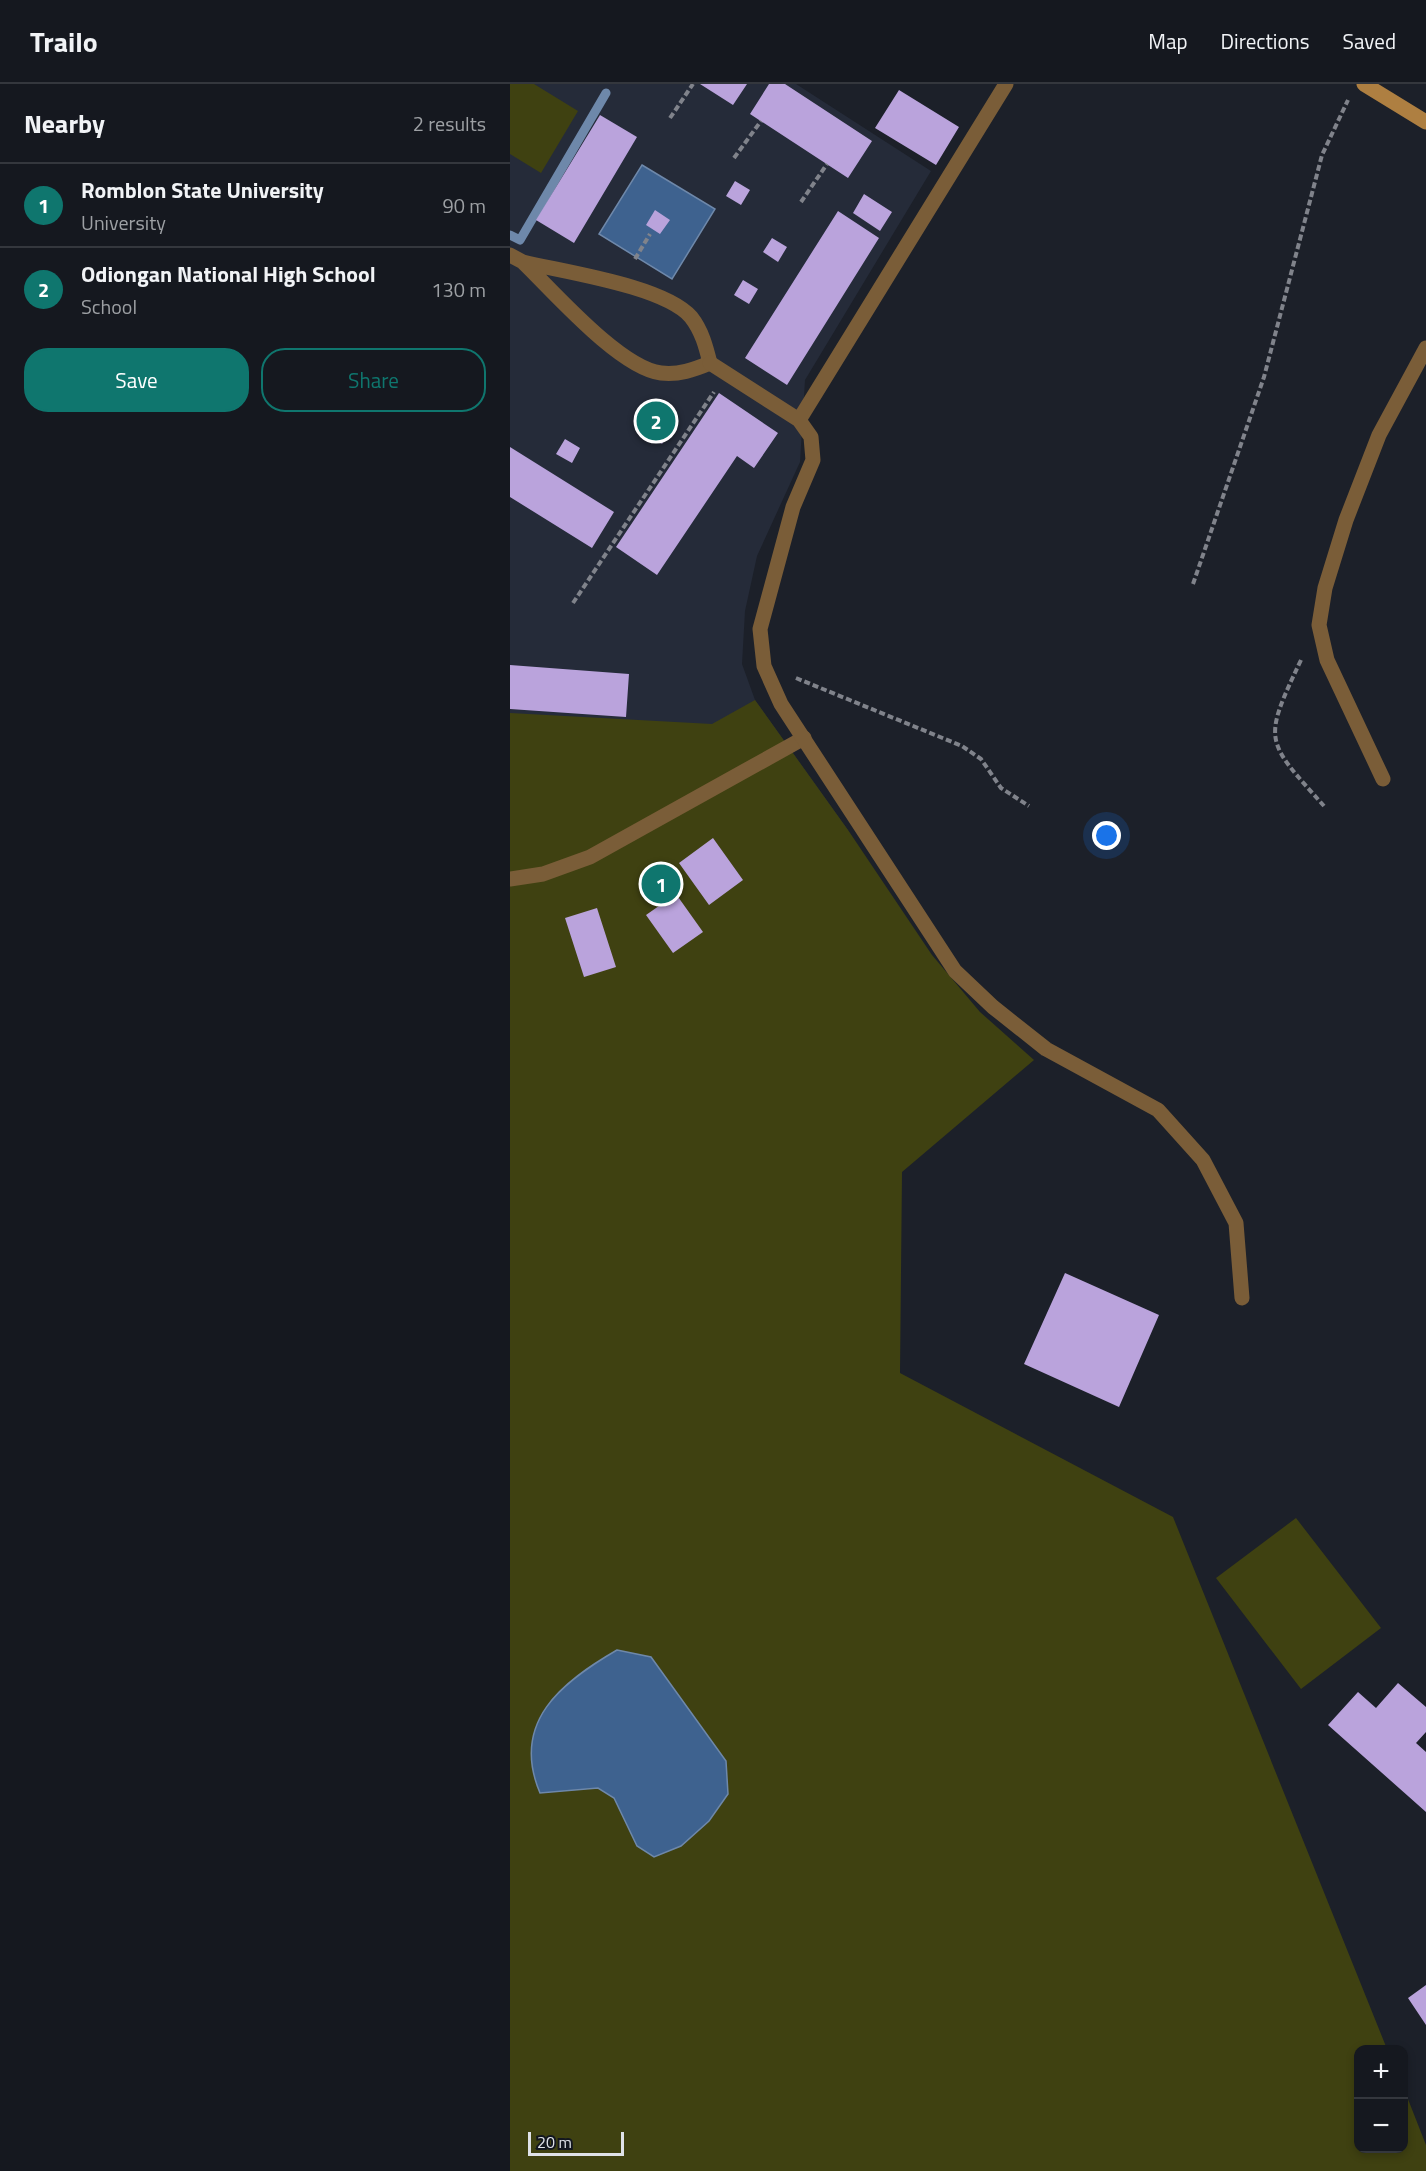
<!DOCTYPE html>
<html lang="en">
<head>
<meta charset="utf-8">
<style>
  :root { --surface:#15181f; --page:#22252c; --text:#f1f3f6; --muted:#9da0a4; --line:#34373d; --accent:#0f766e }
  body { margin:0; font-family:"Titillium Web",sans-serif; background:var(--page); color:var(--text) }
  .controls { position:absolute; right:18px; bottom:18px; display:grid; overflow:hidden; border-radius:12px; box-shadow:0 3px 9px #0003 }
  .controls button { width:54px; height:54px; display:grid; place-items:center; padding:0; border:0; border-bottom:2px solid var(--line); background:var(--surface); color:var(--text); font:30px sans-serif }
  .scale { position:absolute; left:18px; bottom:15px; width:96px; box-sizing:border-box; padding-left:6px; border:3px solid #dfe2e8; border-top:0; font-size:16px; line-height:21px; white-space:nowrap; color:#dfe2e8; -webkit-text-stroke:4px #13171f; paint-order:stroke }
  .you { position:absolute; left:597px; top:752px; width:21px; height:21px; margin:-15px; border:4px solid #fff; border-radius:50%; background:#1a73e8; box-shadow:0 0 0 9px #1a73e833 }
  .badge { display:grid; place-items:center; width:39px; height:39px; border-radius:50%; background:var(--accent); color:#fff; font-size:20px; font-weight:700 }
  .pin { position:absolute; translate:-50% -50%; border:3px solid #fff; box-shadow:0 2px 6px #0006 }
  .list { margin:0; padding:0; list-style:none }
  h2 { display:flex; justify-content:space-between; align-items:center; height:78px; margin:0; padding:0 24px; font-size:26px }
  h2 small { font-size:20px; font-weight:400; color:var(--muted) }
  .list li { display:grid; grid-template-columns:39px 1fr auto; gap:18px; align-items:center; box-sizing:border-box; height:84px; padding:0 24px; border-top:2px solid var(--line) }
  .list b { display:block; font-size:22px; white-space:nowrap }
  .list p { margin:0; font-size:20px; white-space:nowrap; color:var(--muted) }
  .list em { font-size:20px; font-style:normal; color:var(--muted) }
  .actions { display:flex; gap:12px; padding:18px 24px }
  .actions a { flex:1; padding:14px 0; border:2px solid var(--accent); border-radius:24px; text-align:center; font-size:21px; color:var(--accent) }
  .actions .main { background:var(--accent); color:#fff }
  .map { position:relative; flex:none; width:916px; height:2087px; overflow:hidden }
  header { display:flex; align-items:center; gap:36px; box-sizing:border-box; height:84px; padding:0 30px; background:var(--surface); border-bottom:2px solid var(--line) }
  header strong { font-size:28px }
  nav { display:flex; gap:33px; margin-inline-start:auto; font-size:21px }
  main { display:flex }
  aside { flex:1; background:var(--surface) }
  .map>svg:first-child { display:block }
  .built { fill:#252b39 }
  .green { fill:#3f4111 }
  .water { fill:#3e628f; stroke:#6e88aa; stroke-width:1.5 }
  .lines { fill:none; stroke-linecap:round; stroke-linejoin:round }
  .stream { stroke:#6e88aa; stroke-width:9 }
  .building { fill:#baa3dc }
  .path { stroke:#80838b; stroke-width:4; stroke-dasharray:6 3; stroke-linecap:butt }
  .service { stroke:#7a5d38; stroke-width:15 }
  .minor { stroke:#7a5d38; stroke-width:15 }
  .secondary { stroke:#ae7f41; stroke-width:15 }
</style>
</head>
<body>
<header>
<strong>Trailo</strong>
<nav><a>Map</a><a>Directions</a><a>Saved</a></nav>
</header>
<main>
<aside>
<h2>Nearby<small>2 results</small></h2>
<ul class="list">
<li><span class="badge">1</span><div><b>Romblon State University</b><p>University</p></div><em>90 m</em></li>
<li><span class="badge">2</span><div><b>Odiongan National High School</b><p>School</p></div><em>130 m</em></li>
</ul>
<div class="actions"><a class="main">Save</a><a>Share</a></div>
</aside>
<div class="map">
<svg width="916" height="2087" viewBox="0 0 916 2087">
  <rect width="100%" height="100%" fill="#1c2029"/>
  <!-- built -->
  <path class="built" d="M0,0H286L421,87L295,296L290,378L247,472L235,527L232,580L245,616L338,746L0,1050Z"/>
  <!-- green -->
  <path class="green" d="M0,0H24L68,27L31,89L0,70Z
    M245,616L338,746L422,871L470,928L524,976L392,1088L390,1289L663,1433L877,1965L848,1966V2064H894V2005L916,2061V2087H0V629L202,640Z
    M786,1434L871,1544L791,1605L706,1494Z"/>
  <!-- water -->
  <path class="water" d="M132,81L205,125L162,195L89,150Z
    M107,1566L141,1573L216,1677L218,1710L199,1737L171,1762L144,1773L127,1762L104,1714L88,1704L30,1709C0,1638 52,1598 107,1566Z"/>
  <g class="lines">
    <!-- stream -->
    <path class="stream" d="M0,151L10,156L96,9"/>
  </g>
  <!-- building -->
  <path class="building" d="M190,0H237L223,21Z
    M259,0H275L362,57L338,94L240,30Z
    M389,6L449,43L426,81L365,44Z
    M90,31L127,53L64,159L26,136Z
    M225,97L240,106L231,121L216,112Z
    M354,110L382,128L370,147L343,129Z
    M145,126L160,136L150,150L136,141Z
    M328,127L369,154L277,301L235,274Z
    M262,154L277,163L268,178L253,168Z
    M233,196L248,205L239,220L224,211Z
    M209,309L268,349L244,384L227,372L147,491L106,463Z
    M148,336L162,346L152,360L137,350Z
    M55,355L70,364L62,379L46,370Z
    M0,363L104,428L82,464L0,413Z
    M0,581L119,590L116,633L0,625Z
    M203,754L233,796L199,821L169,779Z
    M166,810L193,848L163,869L136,831Z
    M87,824L106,883L74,893L55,834Z
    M555,1189L649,1231L609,1323L514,1280Z
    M888,1599L916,1623V1648L906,1659L916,1668V1728L818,1641L848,1608L866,1624Z
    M916,1901V1941L898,1914Z"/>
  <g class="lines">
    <!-- path -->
    <path class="path" d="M160,34L183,0
      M224,74L251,37
      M291,118L317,80
      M125,175L140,150
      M683,500L754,293L812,71L838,16
      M63,519L204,308
      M791,576C752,658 755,656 814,722
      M286,594L452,662L471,675L491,704L519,722"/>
    <!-- service -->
    <path class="service" d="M0,171L13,178C44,208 110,284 151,289C169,291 183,286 200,279C196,263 192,247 181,233C154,202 54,188 13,178
      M873,695L817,576L809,541L815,504L836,436L869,351L916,264
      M0,795L33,790L80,773L294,654"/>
    <!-- minor -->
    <path class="minor" d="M200,279L289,336L496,0
      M289,336L301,353L303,376L283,423L250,545L254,582L271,620L445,887L483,923L536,965L648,1026L693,1076L726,1139L732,1214"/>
    <!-- secondary -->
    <path class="secondary" d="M854,0L916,38"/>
  </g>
</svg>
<div class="controls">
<button>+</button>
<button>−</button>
</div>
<div class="scale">20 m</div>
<div class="you"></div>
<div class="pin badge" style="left:151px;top:800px">1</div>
<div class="pin badge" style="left:146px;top:337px">2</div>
</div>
</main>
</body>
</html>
